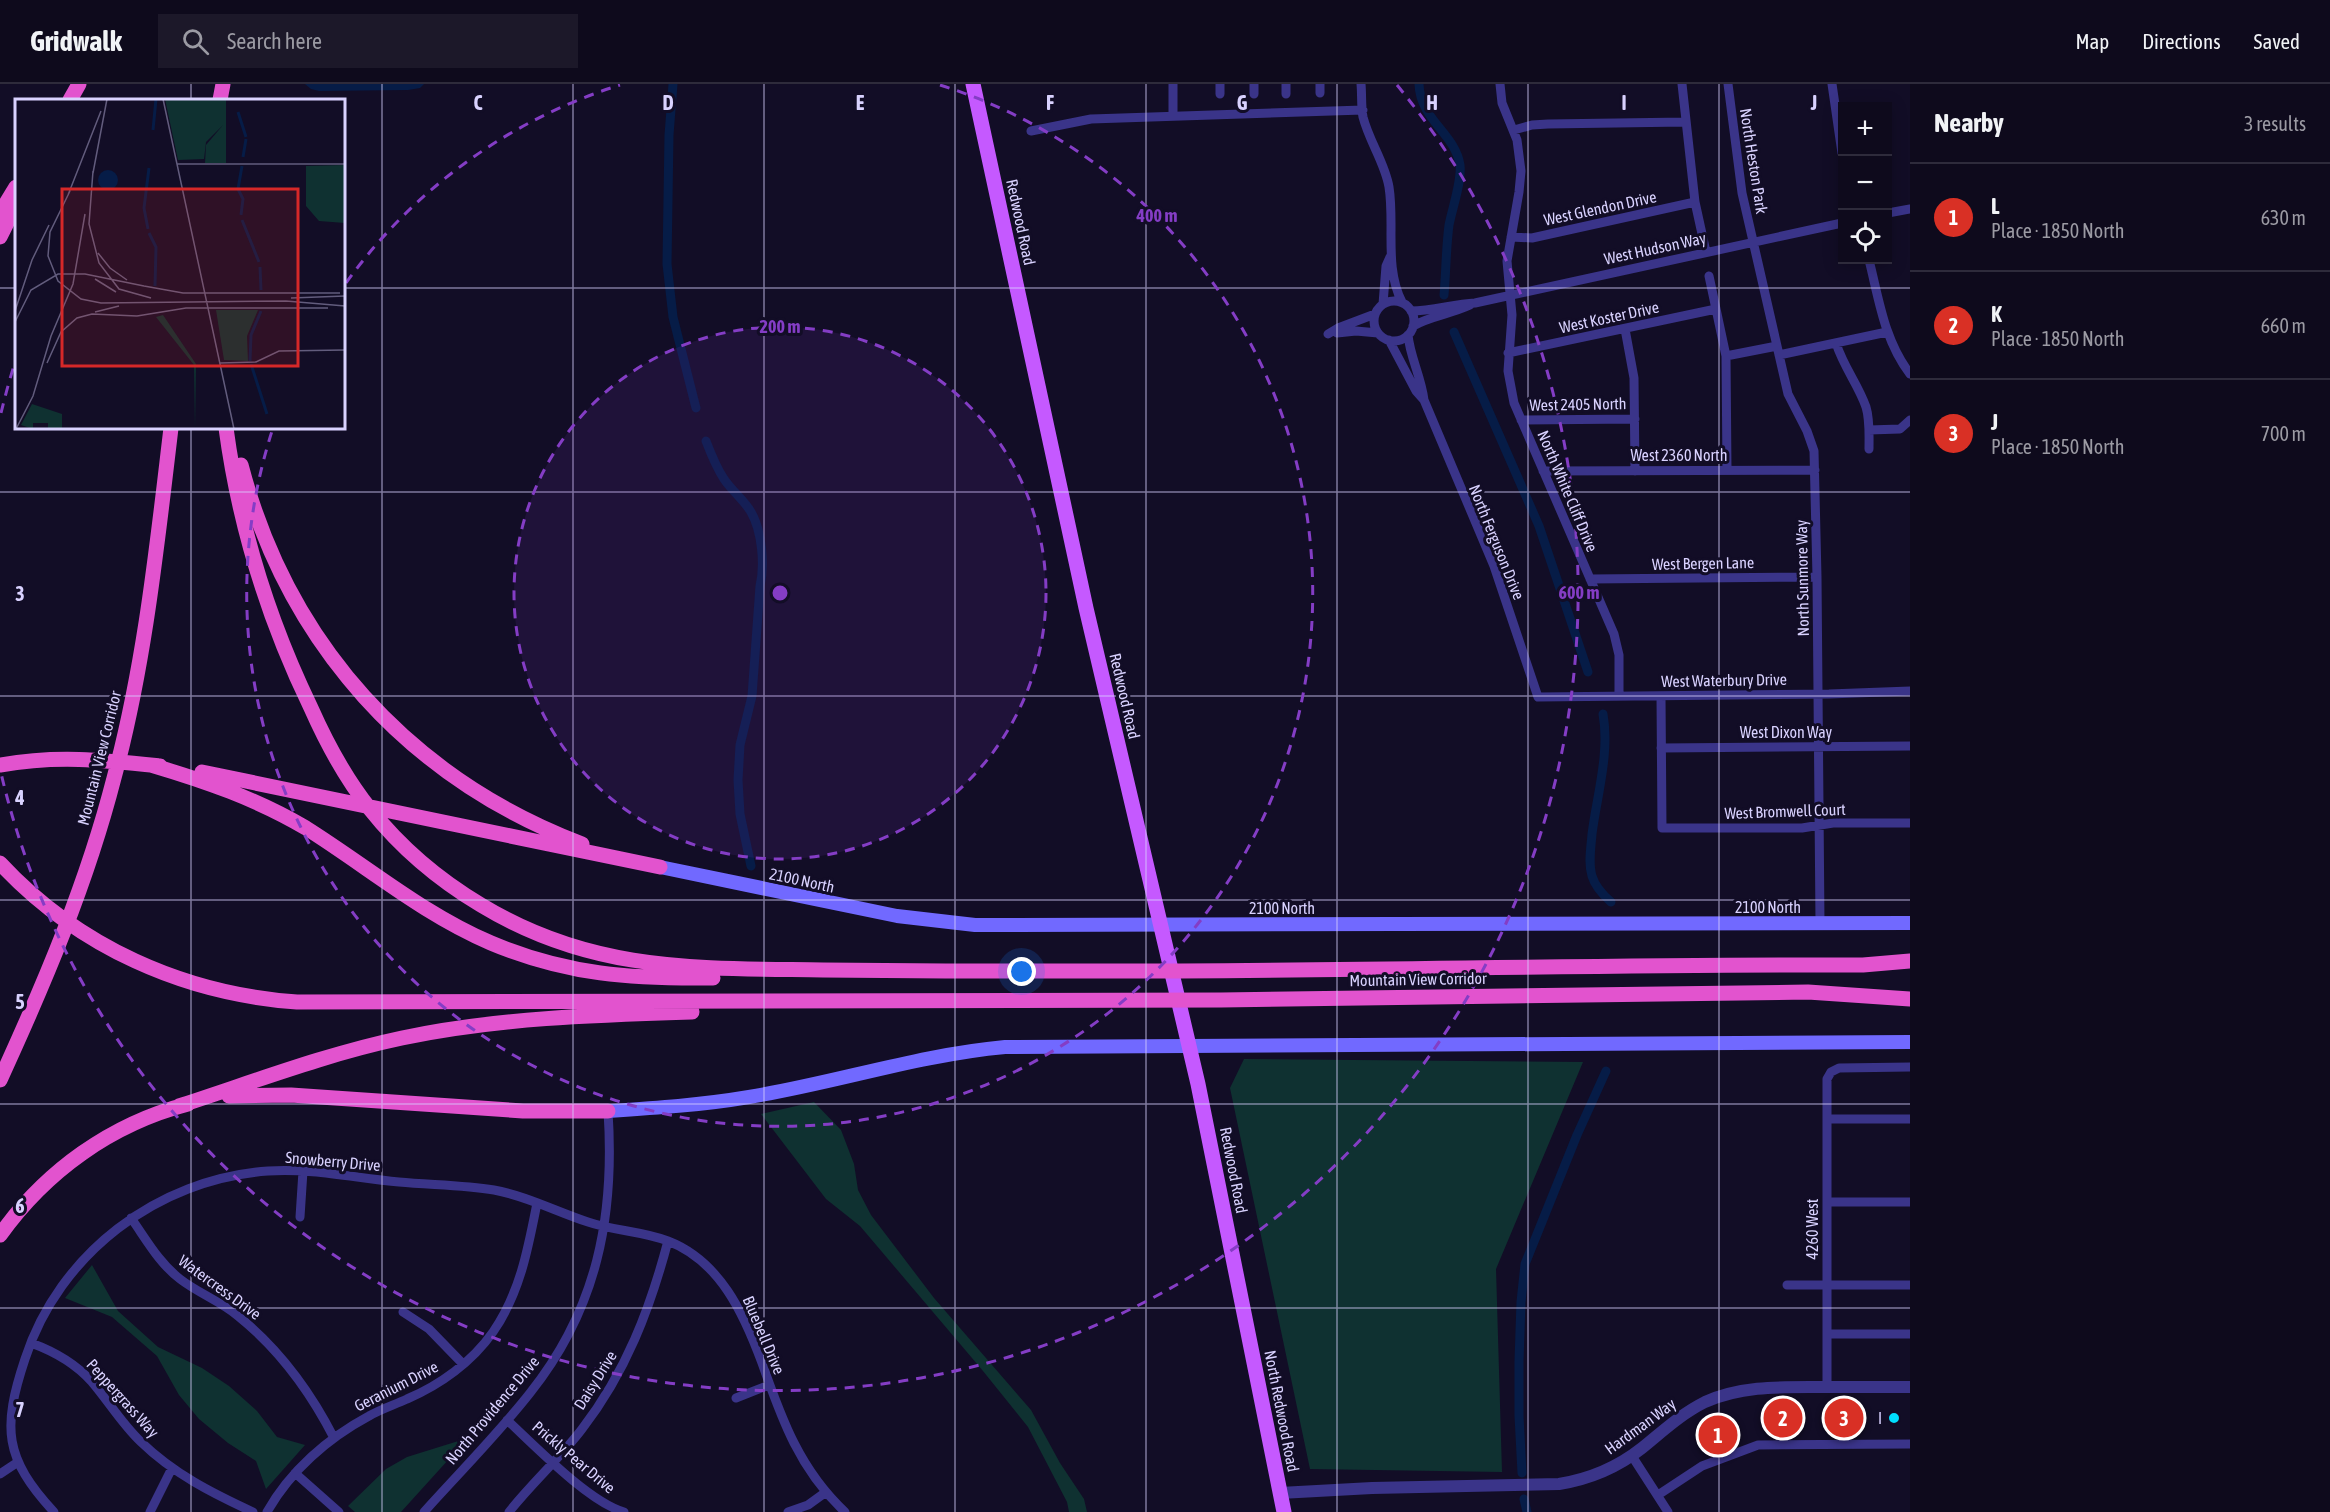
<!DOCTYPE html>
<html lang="en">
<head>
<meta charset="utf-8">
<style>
  :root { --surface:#0e0a1c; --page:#1c1829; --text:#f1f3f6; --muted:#9b9aa3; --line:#2e2b3b; --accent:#d93025 }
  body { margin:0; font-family:"Asap Condensed",sans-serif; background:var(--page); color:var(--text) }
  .controls { position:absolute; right:18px; top:18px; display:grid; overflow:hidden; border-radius:0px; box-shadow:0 3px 15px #0003 }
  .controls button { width:54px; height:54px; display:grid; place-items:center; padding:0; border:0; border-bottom:2px solid var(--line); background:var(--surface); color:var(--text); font:30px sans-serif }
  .you { position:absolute; left:1022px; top:888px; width:21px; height:21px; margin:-15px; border:4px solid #fff; border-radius:50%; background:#1a73e8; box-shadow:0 0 0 9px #1a73e833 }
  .badge { display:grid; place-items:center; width:39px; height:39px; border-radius:50%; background:var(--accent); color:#fff; font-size:20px; font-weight:700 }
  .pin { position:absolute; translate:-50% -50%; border:3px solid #fff; box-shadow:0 2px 6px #0006 }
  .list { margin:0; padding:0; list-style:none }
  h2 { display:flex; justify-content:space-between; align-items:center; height:78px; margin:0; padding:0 24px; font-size:26px }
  h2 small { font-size:20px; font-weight:400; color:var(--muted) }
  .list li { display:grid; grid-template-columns:39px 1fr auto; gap:18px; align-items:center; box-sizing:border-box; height:108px; padding:0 24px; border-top:2px solid var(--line) }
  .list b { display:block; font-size:22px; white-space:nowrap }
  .list p { margin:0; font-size:20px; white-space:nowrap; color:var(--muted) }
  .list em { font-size:20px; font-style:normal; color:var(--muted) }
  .icon { flex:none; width:33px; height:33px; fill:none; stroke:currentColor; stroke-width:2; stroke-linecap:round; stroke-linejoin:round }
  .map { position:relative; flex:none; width:1910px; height:1428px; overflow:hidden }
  header { display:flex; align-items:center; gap:36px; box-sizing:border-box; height:84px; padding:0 30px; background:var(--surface); border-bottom:2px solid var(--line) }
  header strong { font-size:28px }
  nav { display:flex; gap:33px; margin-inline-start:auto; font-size:21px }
  .search { width:420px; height:54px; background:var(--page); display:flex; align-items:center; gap:15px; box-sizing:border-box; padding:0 21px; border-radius:0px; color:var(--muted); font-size:22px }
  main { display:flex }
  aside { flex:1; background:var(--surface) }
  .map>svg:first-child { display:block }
  .green { fill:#0f3131 }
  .water { fill:#061c47 }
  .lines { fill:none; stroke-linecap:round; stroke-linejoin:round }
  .canal { stroke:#061c47; stroke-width:9 }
  .minor { stroke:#3a3489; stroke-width:9 }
  .tertiary { stroke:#3a3489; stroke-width:12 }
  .secondary { stroke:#7169ff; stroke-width:14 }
  .primary { stroke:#c559ff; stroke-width:15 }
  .trunk { stroke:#e253ce; stroke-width:15 }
  .grid { fill:none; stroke:#d9d2ff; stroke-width:1.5; stroke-opacity:0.55 }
  .ring { fill:none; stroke:#843dc5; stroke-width:3; stroke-dasharray:10 8 }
  .poi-dot { fill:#00defd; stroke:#120d26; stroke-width:2 }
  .labels { text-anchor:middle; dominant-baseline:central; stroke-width:6; stroke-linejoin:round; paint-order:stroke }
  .street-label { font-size:16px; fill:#d9d2ff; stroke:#120d26 }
  .poi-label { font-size:16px; fill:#d9d2ff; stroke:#120d26; text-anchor:end }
  .inset-river { fill:none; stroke:#061c47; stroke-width:3 }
  .inset-road { fill:none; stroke:#625c7d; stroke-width:1.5 }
  .view { fill:#d62828; fill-opacity:0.15; stroke:#d62828; stroke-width:3 }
  .inset-edge { fill:none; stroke:#d9d2ff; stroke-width:3 }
  .grid-label { font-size:20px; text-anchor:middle; font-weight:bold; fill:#d9d2ff; stroke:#120d26; stroke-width:6; stroke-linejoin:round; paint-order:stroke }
  .centre { fill:#843dc5; stroke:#120d26; stroke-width:3 }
  .ring-label { font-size:18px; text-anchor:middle; font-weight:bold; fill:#843dc5; stroke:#120d26; stroke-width:6; stroke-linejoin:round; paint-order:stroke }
</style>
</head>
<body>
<header>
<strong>Gridwalk</strong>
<div class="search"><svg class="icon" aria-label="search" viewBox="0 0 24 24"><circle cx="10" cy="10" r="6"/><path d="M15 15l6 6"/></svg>Search here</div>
<nav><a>Map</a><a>Directions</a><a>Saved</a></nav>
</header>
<main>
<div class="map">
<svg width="1910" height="1428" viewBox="0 0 1910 1428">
  <rect width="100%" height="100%" fill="#120d26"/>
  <!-- green -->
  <path class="green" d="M1244,975L1583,978L1496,1185L1502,1388L1310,1385L1230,1004Z
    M814,1018L841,1046L854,1080L858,1106L871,1131L934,1214L1031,1326L1060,1379L1084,1415L1087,1428H1069L1067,1418L1028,1343L983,1287L860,1142L826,1115L761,1030Z
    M92,1181L118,1227L158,1263L202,1284L229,1302L257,1327L277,1353L305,1361L266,1405L256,1377L228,1359L199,1335L179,1311L157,1272L112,1233L65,1214Z
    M468,1354L401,1428H355L348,1422L386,1385L407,1373Z"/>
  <!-- water -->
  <path class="water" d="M305,0H424L420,4L408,6L319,7L311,5Z"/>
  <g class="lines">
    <!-- canal -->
    <path class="canal" d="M673,0L669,51L667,180L673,233L696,324
      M1419,0C1420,36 1455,49 1460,81C1462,97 1452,125 1449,141C1446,164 1446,188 1444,211
      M1454,248L1539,442L1588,588
      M706,357C711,370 716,383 724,395C732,407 744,416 751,428C762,447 765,481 760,502L752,612L740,661L738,696L740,730L751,782
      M1603,630C1610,669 1597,711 1592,750C1591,764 1588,779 1592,792C1595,802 1603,811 1611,818
      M1522,1389L1519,1332V1277L1521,1218L1525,1180L1577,1051L1606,987
      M1524,1415L1527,1428"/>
    <!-- minor -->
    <path class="minor" d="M1173,0V31
      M1286,0V10
      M1320,0V9
      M1361,0C1362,10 1361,23 1363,33C1369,57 1385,79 1389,103C1395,141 1384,183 1402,218
      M1500,0L1502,19L1517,56L1521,87L1519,108L1507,177L1512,231L1508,287L1514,319L1614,550L1619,571V612
      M1682,0L1695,118L1706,168
      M1728,0L1742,109L1788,310L1807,347L1814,367L1817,493L1820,839
      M1832,0L1842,69
      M1220,10V0
      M1254,10V0
      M1514,46L1532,41L1548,40L1685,38
      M1031,47L1091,35L1363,26
      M1888,129L1910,125
      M1511,153L1532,154L1695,118
      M1869,176C1879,215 1884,256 1910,290
      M1709,192L1726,272L1727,386
      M1374 237a20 20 0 1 1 40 0a20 20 0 1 1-40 0Z
      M1383,220L1386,182L1390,173
      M1411,227C1433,227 1453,220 1475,219L1842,139
      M1413,242C1430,232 1451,230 1470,221
      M1625,245L1634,294L1635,387
      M1337,249L1356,247L1378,249
      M1328,250L1338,244L1375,230
      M1408,251C1410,273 1421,292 1424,316L1494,482L1538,613L1829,610L1910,607
      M1389,256L1416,307L1424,316
      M1836,259C1844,284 1858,300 1866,323C1870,336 1869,351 1869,365
      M1508,269L1716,225
      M1779,271L1887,248
      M1726,272L1777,262
      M1521,336L1635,335
      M1869,346L1900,345L1910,336
      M1543,387L1815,386
      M1590,495L1817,493
      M1661,612L1662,744H1802L1833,739H1910
      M1661,664L1910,662
      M1827,1035H1910
      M1827,1118H1910
      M300,1133L303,1087
      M131,1134C146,1155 159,1179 180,1195C198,1209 220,1217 238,1232C279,1265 310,1307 334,1354
      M1787,1201H1910
      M403,1228L429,1245L463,1280
      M1827,1250H1910
      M31,1259C53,1267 76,1280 92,1298C109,1318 122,1340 141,1358C174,1390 212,1409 253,1428
      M1827,1303V995L1831,988L1839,984L1910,983
      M736,1314L769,1301
      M507,1336C535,1362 589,1418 624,1428
      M1632,1372L1668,1428
      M295,1389L339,1428
      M0,1390L18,1378
      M1658,1411L1702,1382L1758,1361L1910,1360
      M54,1428C4,1374 2,1344 25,1275C59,1170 157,1095 268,1087C312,1084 355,1094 399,1098C431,1101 463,1101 494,1106C527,1112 557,1128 588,1138C614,1147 642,1147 668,1157C720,1177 744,1230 762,1279C782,1336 800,1386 845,1428
      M150,1428L172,1384
      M267,1428C290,1387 328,1354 369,1332C381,1325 394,1321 407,1315C440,1301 472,1278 493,1248C520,1209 528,1165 537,1119
      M424,1428C459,1389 497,1351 530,1309C597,1225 615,1133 608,1027
      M509,1428C532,1399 560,1374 582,1345C626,1288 650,1225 668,1157
      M788,1428L808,1421L826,1408"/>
    <!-- tertiary -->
    <path class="tertiary" d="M1280,1409L1372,1404L1559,1400C1590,1395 1618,1383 1642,1364C1663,1347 1681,1330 1705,1318C1741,1302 1779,1303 1818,1303C1849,1303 1879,1303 1910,1303"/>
    <!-- secondary -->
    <path class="secondary" d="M660,783L897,832L975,841L1910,839
      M608,1027C655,1024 702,1021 749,1013C835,999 918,971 1005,963L1910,958"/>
    <!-- primary -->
    <path class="primary" d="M973,0L1086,524L1198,1000L1284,1428"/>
    <!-- trunk -->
    <path class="trunk" d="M70,16L79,0
      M220,16L223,0
      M0,129L16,103
      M0,153L16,121
      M226,344C239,441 268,535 311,624C327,660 346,695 370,725C401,764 439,796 481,821C593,889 698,884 823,886C905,887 986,887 1068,887C1333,888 1598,880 1863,881L1910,877
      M241,381C288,560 409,694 582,760
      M0,681C57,671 103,676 160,682
      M151,681C205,697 257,715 306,744C368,783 423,830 491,859C567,891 632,895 713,894
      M202,688L660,783
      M0,779C78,863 184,910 297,918L1221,916L1808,908L1910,915
      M0,996C45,898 87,799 114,694C145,579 157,461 171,344
      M229,1012L291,1011L523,1027H608
      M179,1022C253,998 326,970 402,954C497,934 595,931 692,928
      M0,1151C46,1087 111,1040 188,1020"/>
  </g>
  <!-- grid -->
  <path class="grid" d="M191,0V16M382,0V1428M573,0V1428M764,0V1428M955,0V1428M1146,0V1428M1337,0V1428M1528,0V1428M1719,0V1428M0,204H16M344,204H1910M191,344V1428M0,408H1910M0,612H1910M0,816H1910M0,1020H1910M0,1224H1910"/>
  <!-- distance rings -->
  <circle cx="780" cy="509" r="266" fill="#843dc5" fill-opacity=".12"/>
  <g class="ring">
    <circle cx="780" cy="509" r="266"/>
    <path d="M346 199A533 533 0 0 1 620 1M940 1A533 533 0 1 1 273 344"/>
    <path d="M1 329A799 799 0 0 1 16 275M1397 1A799 799 0 1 1 1 689"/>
  </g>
  <!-- markers -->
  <circle class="poi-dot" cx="1894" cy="1334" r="6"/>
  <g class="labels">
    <!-- street labels -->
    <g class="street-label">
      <text transform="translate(1754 77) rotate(81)">North Heston Park</text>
      <text transform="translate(1600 124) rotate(-12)">West Glendon Drive</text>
      <text transform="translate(1021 138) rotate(78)">Redwood Road</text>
      <text transform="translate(1655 164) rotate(-12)">West Hudson Way</text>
      <text transform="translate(1609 233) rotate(-12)">West Koster Drive</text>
      <text transform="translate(1578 320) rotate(-1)">West 2405 North</text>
      <text x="1679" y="371">West 2360 North</text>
      <text transform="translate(1568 407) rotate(67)">North White Cliff Drive</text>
      <text transform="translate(1497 458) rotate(68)">North Ferguson Drive</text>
      <text transform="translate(1703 479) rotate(-1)">West Bergen Lane</text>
      <text transform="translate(1802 494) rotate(-91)">North Sunmore Way</text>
      <text transform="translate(1724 596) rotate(-1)">West Waterbury Drive</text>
      <text transform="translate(1125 612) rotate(77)">Redwood Road</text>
      <text x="1786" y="648">West Dixon Way</text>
      <text transform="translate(99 674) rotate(-76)">Mountain View Corridor</text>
      <text transform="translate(1785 727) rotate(-2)">West Bromwell Court</text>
      <text transform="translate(802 796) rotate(12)">2100 North</text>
      <text x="1768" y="823">2100 North</text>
      <text x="1282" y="824">2100 North</text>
      <text transform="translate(1418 895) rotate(-1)">Mountain View Corridor</text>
      <text transform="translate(333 1077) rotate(5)">Snowberry Drive</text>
      <text transform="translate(1234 1086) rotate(79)">Redwood Road</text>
      <text transform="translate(1812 1145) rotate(-90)">4260 West</text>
      <text transform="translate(220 1203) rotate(36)">Watercress Drive</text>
      <text transform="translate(764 1251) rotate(67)">Bluebell Drive</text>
      <text transform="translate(595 1296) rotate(-58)">Daisy Drive</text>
      <text transform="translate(396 1302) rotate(-27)">Geranium Drive</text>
      <text transform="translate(123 1314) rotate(48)">Peppergrass Way</text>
      <text transform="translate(492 1326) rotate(-50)">North Providence Drive</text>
      <text transform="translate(1282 1327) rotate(79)">North Redwood Road</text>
      <text transform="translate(1640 1342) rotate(-36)">Hardman Way</text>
      <text transform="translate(574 1373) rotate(40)">Prickly Pear Drive</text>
    </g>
    <!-- poi labels -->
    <g class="poi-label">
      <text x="1882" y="1334">I</text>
    </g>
  </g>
  <!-- overview -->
  <g transform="translate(15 15)">
    <rect width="330" height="330" fill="#120d26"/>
    <path d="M150,0H211V64H190L191,46L208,26L191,43L189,60L163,61ZM330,66V124L304,122L291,107V67ZM201,211H243L232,237L233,262L209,261ZM148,216L181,265L180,330L179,266L141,218ZM17,305L47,315V330H33V324H18V330L6,326Z" fill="#0f3131"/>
    <path d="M83 81a10 10 0 1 1 20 0a10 10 0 1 1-20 0Z" fill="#061c47"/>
    <path class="inset-river" d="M223,13L231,38M138,31L141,0M228,58L231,40M226,116L228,100L223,90L227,67M227,121L244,163M133,130L129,109L134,69M134,134L141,148L140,187M245,168L246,191M235,262L236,236L246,212M236,265L252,315"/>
    <path class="inset-road" d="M148,0L219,330M162,65H330M78,72L74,125L84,164L104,190L136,199M78,74L92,0M55,92L35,133L33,157L43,182L66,200L86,204L271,202L330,207M53,96L86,12M83,154L95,169L112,181M80,180L101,193M129,187L168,194H325M276,199L330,197M0,212L17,161L34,126M80,213L104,207M122,217L171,209H313M0,223L16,191L43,175H70L129,187M32,264L46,233L62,219L77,215L122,217M205,264L241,263L264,252L330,251M1,330L18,297L36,237L58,185L70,115"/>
    <path class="view" d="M47,90H283V267H47Z"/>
    <rect width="330" height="330" class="inset-edge"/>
  </g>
  <g class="grid-label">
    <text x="478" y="26">C</text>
    <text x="668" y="26">D</text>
    <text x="860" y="26">E</text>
    <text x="1050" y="26">F</text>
    <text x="1242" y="26">G</text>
    <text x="1432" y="26">H</text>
    <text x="1624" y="26">I</text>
    <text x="1814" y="26">J</text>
    <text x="20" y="517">3</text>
    <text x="20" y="721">4</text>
    <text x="20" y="925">5</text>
    <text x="20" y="1129">6</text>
    <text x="20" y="1333">7</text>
  </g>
  <circle cx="780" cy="509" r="9" class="centre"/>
  <g class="ring-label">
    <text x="1157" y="138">400 m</text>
    <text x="780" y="249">200 m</text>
    <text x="1579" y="515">600 m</text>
  </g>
</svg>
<div class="controls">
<button>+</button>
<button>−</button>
<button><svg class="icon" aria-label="locate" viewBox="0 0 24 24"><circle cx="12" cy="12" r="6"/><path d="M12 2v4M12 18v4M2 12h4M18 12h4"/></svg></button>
</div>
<div class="you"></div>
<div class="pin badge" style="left:1718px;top:1351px">1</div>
<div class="pin badge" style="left:1783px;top:1334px">2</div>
<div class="pin badge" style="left:1844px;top:1334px">3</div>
</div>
<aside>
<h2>Nearby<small>3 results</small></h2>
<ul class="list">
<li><span class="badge">1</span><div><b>L</b><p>Place · 1850 North</p></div><em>630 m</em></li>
<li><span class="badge">2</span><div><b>K</b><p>Place · 1850 North</p></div><em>660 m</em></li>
<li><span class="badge">3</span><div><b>J</b><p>Place · 1850 North</p></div><em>700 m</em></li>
</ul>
</aside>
</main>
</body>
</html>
